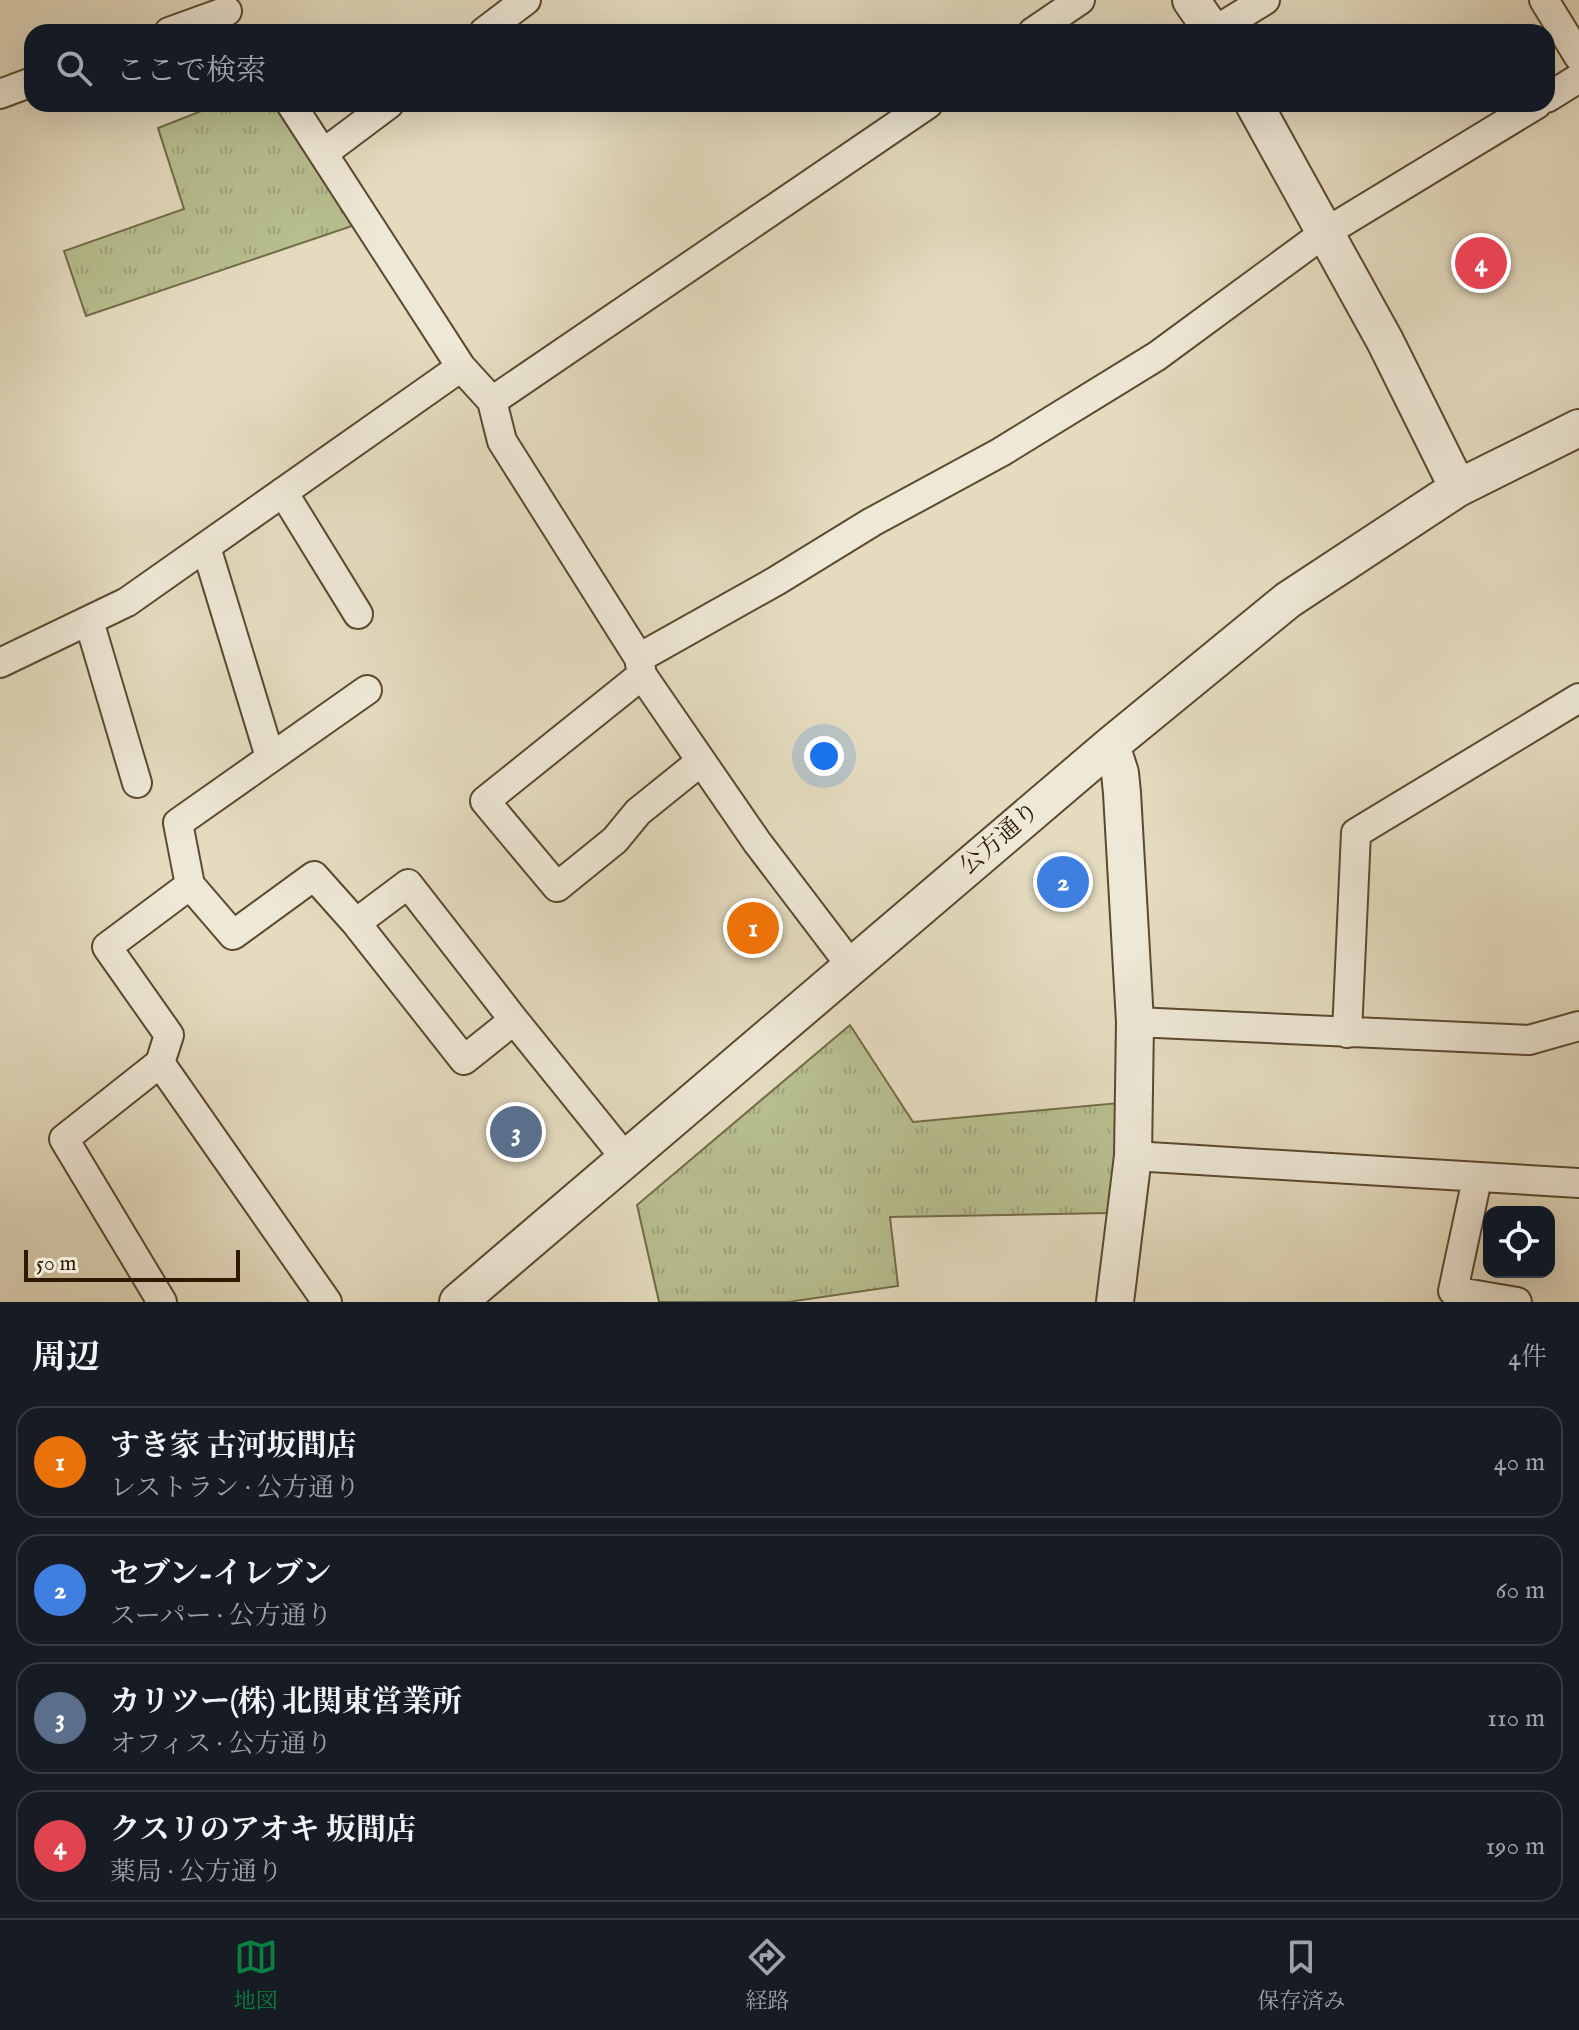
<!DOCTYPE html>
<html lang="ja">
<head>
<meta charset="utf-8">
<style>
  :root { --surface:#171b24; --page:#242831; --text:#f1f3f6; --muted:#9ea1a6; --line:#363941; --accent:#0b8043 }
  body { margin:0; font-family:"IM FELL English","Noto Serif JP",serif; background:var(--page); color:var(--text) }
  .controls { position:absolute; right:24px; bottom:24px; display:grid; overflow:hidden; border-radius:16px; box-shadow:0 8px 32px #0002 }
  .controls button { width:72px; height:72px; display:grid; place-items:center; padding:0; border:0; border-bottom:2px solid var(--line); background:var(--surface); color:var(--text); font:40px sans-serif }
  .scale { position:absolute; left:24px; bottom:20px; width:216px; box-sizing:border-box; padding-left:8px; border:4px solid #2d1800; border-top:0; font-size:22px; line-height:28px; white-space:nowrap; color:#2d1800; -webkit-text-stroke:6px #eee8d6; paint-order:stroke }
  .you { position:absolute; left:824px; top:756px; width:28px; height:28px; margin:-20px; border:6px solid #fff; border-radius:50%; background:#1a73e8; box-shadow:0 0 0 12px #1a73e833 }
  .badge { display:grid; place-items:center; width:52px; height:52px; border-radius:50%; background:var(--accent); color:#fff; font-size:26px; font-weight:700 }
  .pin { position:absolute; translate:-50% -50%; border:4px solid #fff; box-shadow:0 2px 8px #0006 }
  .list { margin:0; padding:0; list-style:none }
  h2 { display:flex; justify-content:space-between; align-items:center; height:104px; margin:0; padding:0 32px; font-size:34px }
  h2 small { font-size:26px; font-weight:400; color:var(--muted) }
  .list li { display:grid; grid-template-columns:52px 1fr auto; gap:24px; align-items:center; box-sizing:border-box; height:112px; margin:0 16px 16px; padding:0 16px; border:2px solid var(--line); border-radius:24px }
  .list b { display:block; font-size:30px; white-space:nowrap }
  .list p { margin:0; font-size:26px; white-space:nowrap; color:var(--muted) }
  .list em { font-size:26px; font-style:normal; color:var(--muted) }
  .icon { flex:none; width:44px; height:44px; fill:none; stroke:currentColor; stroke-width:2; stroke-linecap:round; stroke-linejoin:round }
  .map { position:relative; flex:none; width:1579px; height:1302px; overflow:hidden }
  .search { position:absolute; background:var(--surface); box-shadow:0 8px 32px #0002; left:24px; right:24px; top:24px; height:88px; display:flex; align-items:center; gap:20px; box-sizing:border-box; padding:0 28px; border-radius:24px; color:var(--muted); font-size:30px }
  .sheet { height:616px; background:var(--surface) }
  nav { display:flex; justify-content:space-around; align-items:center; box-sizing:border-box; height:112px; border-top:2px solid var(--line); background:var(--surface); font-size:22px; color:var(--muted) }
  nav a { display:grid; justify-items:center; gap:4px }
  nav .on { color:var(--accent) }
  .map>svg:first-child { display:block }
  .grass { fill:url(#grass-tufts); stroke:#726c48; stroke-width:2 }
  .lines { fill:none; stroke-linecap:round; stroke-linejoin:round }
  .minor-casing { stroke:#5b4930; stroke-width:32 }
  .tertiary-casing { stroke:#5b4930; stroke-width:40 }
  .minor { stroke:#eee8d6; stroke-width:28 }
  .tertiary { stroke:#eee8d6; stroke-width:36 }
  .labels { text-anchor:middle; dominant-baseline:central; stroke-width:7; stroke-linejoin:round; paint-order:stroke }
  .street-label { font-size:24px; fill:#2d1800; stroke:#eee8d6 }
</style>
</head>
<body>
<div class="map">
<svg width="1579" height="1302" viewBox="0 0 1579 1302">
  <defs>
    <pattern id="grass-tufts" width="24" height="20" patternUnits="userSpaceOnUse" patternTransform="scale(2)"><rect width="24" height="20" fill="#b8bf90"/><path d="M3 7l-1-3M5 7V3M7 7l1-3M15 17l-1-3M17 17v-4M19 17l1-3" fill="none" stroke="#9ea37a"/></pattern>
  </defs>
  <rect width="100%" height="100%" fill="#e5dcc0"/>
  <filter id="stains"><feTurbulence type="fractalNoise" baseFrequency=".0025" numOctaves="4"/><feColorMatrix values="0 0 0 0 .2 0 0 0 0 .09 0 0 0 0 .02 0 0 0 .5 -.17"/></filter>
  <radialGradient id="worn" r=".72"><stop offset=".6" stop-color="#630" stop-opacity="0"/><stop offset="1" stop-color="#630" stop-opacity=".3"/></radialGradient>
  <!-- grass -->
  <path class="grass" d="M219,104H281L355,225L86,316L64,251L184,209L158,128Z
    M850,1025L913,1122L1119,1103L1120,1153L1108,1213L890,1217L898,1286L788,1302H659L637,1205Z"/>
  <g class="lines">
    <!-- minor casing -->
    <g class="minor-casing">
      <path id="minor" d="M1544,0L1579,57
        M169,32L227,11
        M484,32L526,0
        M1033,32L1080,0
        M1213,32L1265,0
        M0,94L32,82
        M1547,98L1579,78
        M291,104L461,367L492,401L502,441L639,658L642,675L757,842L852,967
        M325,152L389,104
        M492,401L928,104
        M283,492L358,614
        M206,547L270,757
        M89,621L137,783
        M639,658L776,581L872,522L1001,452L1157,356L1323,234L1537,104
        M0,663L127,602L461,367
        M642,675L485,801L557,887L615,840L638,812L700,762
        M367,690L178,823L190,885L233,935L314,876L356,923L408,884L514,1020L627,1160
        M356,923L464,1060L514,1020
        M1135,1022L1529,1040L1579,1026
        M1347,1033L1356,833L1579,698
        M160,1063L327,1302
        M1133,1156L1579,1183
        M1477,1179L1453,1291L1517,1302
        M162,1302L64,1139L160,1063L169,1035L107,947L190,885"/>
    </g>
    <!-- tertiary casing -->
    <g class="tertiary-casing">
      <path id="tertiary" d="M1191,0L1213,32
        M1254,104L1385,341L1458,488
        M1111,745L1120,773L1122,793L1135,1022L1133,1156L1115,1302
        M458,1302L1111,745L1288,600L1458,488L1579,428"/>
    </g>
    <!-- minor -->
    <use href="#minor" class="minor"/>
    <!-- tertiary -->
    <use href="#tertiary" class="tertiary"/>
  </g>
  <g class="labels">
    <!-- street labels -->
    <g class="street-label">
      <text transform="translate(1000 839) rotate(-41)">公方通り</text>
    </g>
  </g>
  <rect width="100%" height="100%" filter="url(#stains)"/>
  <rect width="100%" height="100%" fill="url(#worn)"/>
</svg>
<div class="controls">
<button><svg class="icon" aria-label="locate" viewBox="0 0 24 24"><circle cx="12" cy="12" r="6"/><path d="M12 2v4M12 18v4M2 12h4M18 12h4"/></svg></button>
</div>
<div class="scale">50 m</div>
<div class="you"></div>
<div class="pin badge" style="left:753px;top:928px;background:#e8710a">1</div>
<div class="pin badge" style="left:1063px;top:882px;background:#3f7fe0">2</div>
<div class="pin badge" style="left:516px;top:1132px;background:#5c6f8a">3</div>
<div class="pin badge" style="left:1481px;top:263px;background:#e0444e">4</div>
<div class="search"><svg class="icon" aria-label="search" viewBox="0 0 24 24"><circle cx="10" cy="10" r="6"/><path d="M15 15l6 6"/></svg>ここで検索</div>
</div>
<section class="sheet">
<h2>周辺<small>4件</small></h2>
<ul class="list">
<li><span class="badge" style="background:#e8710a">1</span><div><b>すき家 古河坂間店</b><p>レストラン · 公方通り</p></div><em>40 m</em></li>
<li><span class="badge" style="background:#3f7fe0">2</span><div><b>セブン-イレブン</b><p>スーパー · 公方通り</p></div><em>60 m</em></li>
<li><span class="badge" style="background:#5c6f8a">3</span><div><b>カリツー(株) 北関東営業所</b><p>オフィス · 公方通り</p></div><em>110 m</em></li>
<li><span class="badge" style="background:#e0444e">4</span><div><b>クスリのアオキ 坂間店</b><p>薬局 · 公方通り</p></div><em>190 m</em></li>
</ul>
</section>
<nav>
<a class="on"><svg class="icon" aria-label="map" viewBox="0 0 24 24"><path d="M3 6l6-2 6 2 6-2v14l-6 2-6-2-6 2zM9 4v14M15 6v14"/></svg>地図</a>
<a><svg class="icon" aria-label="directions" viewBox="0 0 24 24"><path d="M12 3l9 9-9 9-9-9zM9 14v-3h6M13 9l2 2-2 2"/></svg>経路</a>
<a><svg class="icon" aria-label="saved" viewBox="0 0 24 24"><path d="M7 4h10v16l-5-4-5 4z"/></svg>保存済み</a>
</nav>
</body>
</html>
